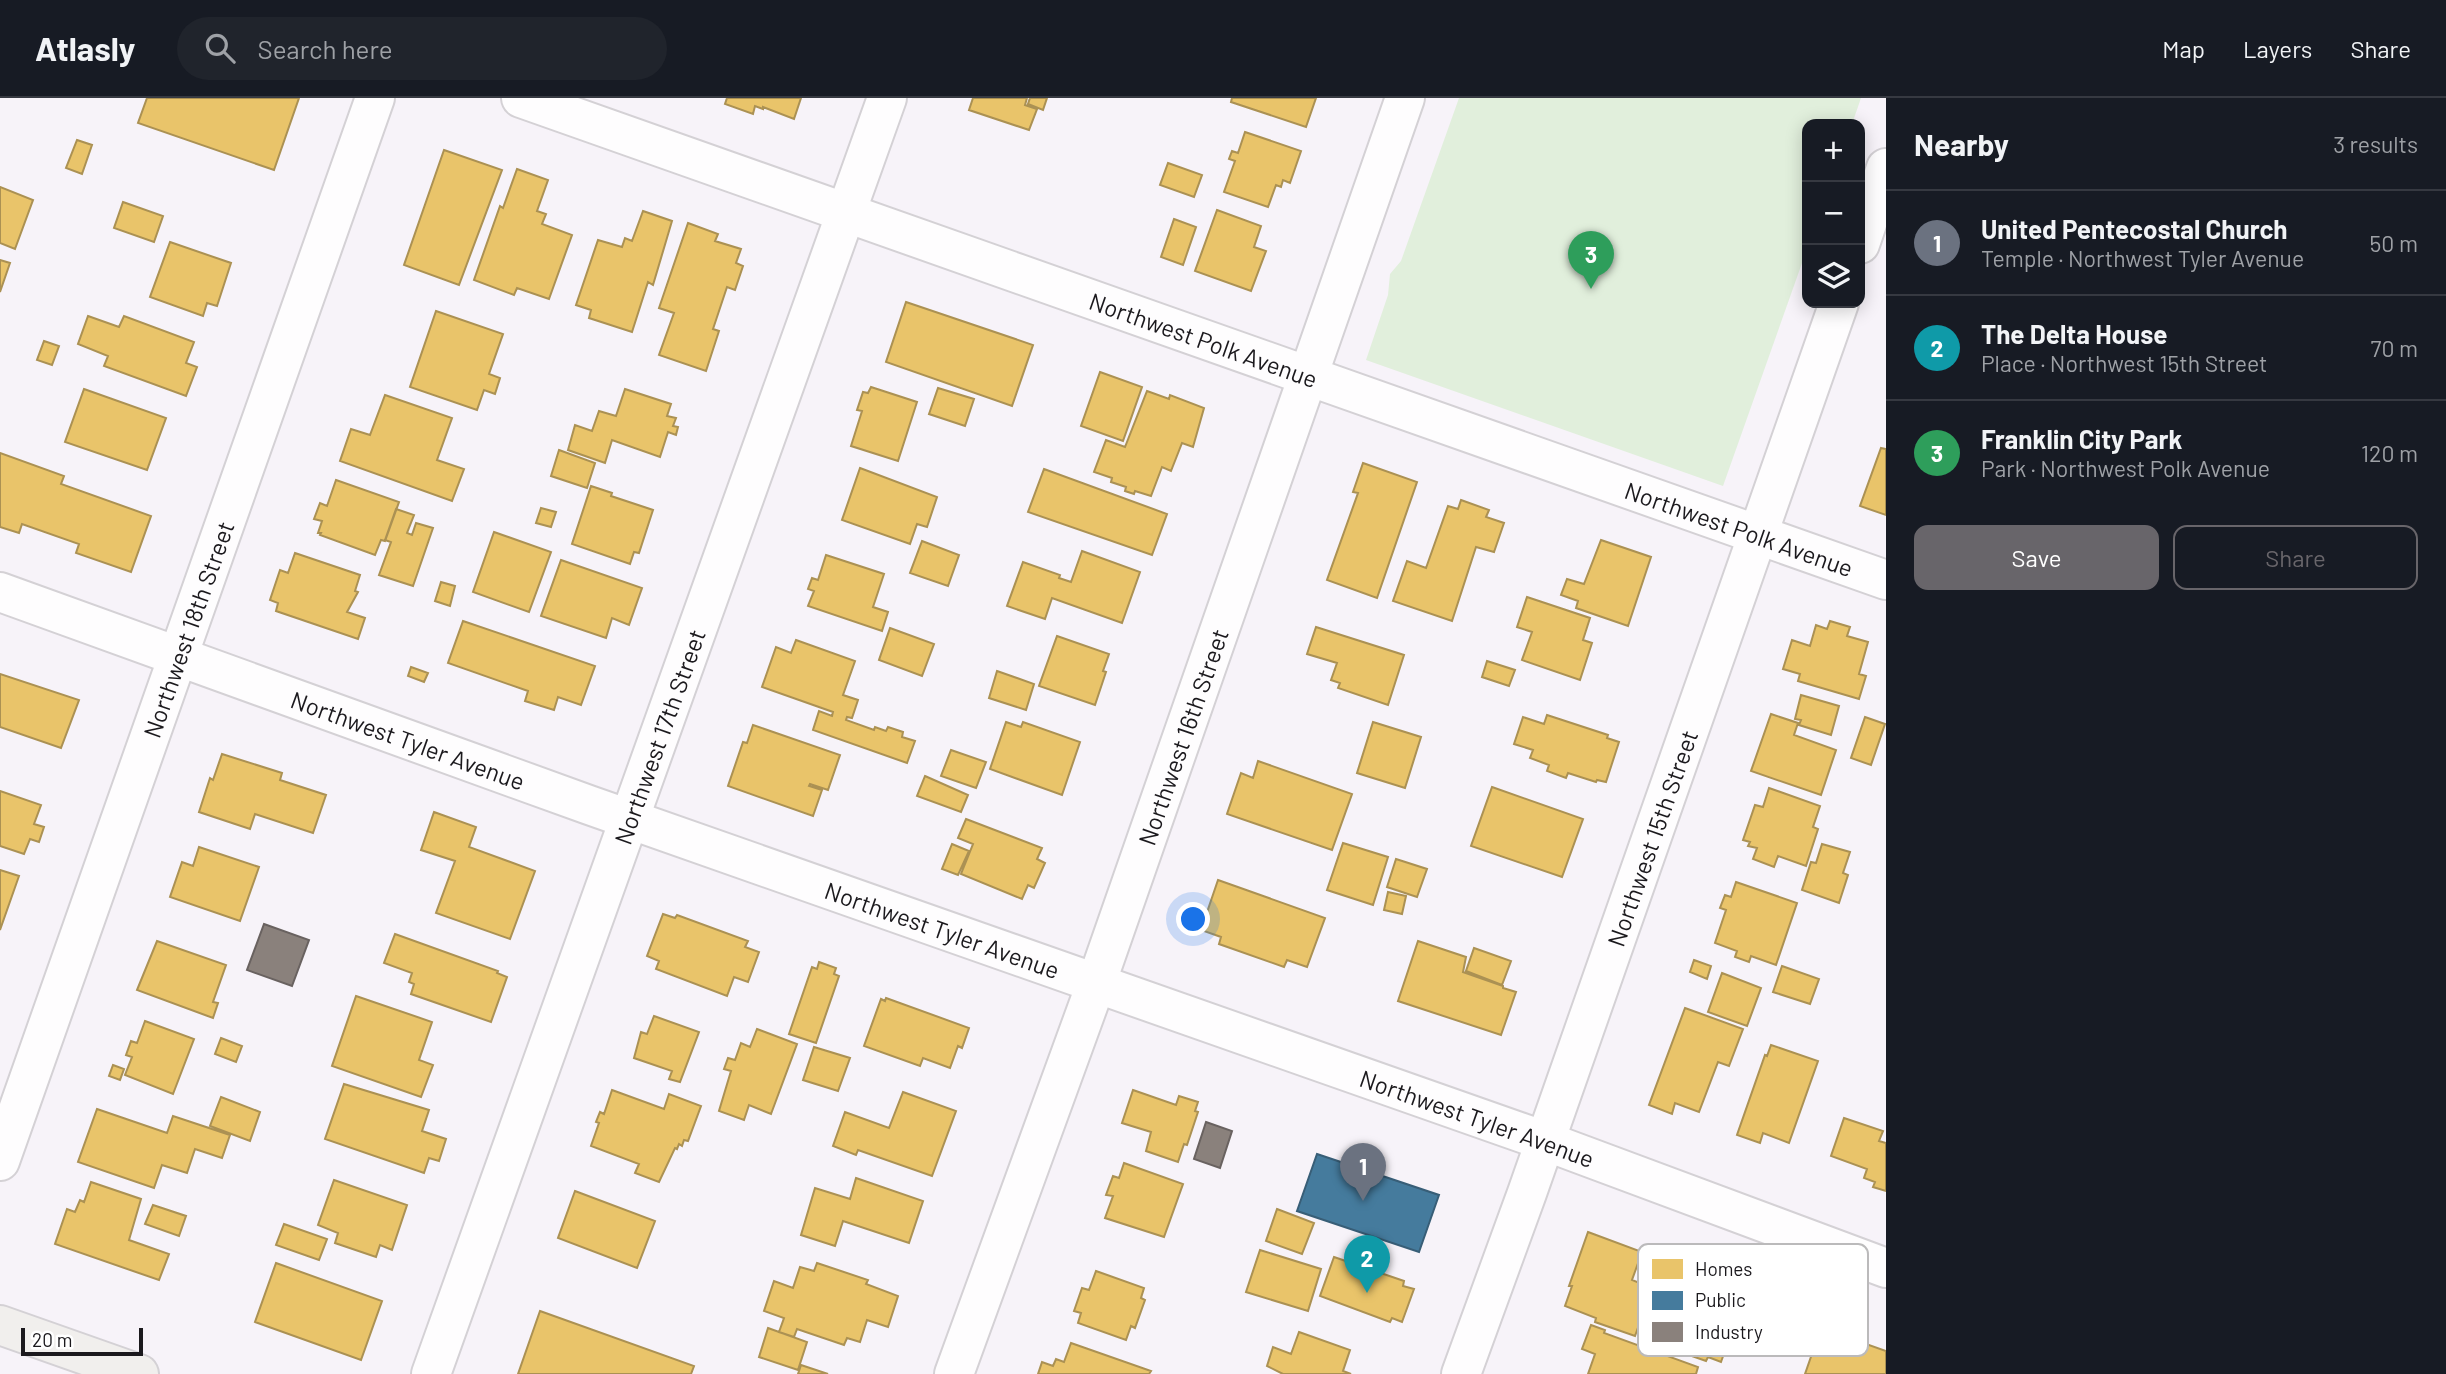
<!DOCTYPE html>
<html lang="en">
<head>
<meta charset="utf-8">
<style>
  :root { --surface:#171b24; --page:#20242c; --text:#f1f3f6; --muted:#9ea1a6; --line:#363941; --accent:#68656a }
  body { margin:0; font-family:Barlow,sans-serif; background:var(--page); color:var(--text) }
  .controls { position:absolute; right:21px; top:21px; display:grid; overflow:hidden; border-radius:14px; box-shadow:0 4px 18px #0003 }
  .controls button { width:63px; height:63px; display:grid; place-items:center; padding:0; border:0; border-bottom:2px solid var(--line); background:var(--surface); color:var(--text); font:35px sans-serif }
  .scale { position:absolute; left:21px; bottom:18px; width:122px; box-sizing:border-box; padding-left:7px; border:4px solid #1b191d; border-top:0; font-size:19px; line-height:24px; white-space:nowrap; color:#1b191d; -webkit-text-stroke:5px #fff; paint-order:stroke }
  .you { position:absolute; left:1194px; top:822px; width:24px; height:24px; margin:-18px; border:5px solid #fff; border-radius:50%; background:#1a73e8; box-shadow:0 0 0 10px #1a73e833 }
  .badge { display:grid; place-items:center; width:46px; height:46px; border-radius:50%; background:var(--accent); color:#fff; font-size:23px; font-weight:700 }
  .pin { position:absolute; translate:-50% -58px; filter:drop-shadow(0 2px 4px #0008) }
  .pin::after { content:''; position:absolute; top:37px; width:24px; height:21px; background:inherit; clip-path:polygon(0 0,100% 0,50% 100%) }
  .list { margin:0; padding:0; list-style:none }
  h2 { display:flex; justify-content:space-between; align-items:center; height:91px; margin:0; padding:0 28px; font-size:30px }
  h2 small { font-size:23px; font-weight:400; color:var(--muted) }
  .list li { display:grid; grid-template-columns:46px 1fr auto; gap:21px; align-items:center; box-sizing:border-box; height:105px; padding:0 28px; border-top:2px solid var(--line) }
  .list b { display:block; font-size:26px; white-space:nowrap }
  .list p { margin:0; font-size:23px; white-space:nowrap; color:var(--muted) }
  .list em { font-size:23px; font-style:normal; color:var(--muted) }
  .actions { display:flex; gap:14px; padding:21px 28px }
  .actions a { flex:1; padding:16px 0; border:2px solid var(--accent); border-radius:14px; text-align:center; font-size:24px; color:var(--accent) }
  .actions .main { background:var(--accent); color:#fff }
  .icon { flex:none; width:38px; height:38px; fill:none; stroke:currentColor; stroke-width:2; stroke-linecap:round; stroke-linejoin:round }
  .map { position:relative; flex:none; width:1886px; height:1276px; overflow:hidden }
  header { display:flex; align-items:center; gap:42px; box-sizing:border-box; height:98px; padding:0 35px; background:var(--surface); border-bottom:2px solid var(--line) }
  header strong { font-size:33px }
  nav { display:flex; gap:38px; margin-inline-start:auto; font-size:24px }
  .search { width:490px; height:63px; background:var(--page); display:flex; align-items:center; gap:18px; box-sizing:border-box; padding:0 24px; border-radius:38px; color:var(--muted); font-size:26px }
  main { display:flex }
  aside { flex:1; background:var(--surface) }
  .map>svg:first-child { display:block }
  .green { fill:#e1efdc }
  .homes { fill:#e9c46a; stroke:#ab9153; stroke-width:2 }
  .public { fill:#457b9d; stroke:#385e77; stroke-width:2 }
  .industry { fill:#8a817c; stroke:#696260; stroke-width:2 }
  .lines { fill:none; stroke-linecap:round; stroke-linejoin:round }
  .minor-casing { stroke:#d4d1d5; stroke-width:42 }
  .secondary-casing { stroke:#d4d1d5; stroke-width:42 }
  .minor { stroke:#fefdfe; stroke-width:38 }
  .secondary { stroke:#f1efed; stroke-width:38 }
  .labels { text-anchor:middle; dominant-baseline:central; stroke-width:7; stroke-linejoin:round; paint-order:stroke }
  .street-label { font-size:24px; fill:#1b191d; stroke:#fff }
  .key { fill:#fff; stroke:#bbbabb; stroke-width:2 }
  .key-label { font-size:19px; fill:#1b191d }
</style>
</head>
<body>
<header>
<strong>Atlasly</strong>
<div class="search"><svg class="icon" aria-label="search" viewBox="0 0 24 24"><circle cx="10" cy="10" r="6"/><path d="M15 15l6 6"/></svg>Search here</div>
<nav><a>Map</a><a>Layers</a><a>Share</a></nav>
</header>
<main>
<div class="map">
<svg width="1886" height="1276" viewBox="0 0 1886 1276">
  <rect width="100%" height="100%" fill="#f7f3f9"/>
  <!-- green -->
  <path class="green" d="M1459,0H1861L1852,26H1807V151L1723,388L1366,262L1388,197L1390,176L1401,163Z"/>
  <!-- homes -->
  <path class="homes" d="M147,0H299L274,72L138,25Z
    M727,0H801L794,21L763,9V11L755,8L753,16L725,6Z
    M973,0H1027L1025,7L1037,11L1029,32L969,12Z
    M1030,0H1047L1043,12L1028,6Z
    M1232,0H1316L1306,29L1231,4Z
    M1245,34L1301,53L1290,85L1283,82L1281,89L1276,87L1268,109L1224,94L1235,63L1229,61L1232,53L1238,55Z
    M77,42L92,47L82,76L66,70Z
    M444,52L502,72L459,187L404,167Z
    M1168,65L1202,77L1194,99L1160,87Z
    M517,71L548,82L537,113L546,116L542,126L572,137L549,201L517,190L514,197L474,182L500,108L503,110Z
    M0,89L33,102L15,151L0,145Z
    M123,104L163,118L154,144L114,130Z
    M1217,112L1261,128L1254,149L1266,153L1251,193L1195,173Z
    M643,113L672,123L653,187L648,184L632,234L589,220L591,212L576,207L598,142L622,149L625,140L632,143Z
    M1174,121L1196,129L1183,167L1161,159Z
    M688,125L718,136L715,143L741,151L736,165L743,168L735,192L727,189L713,231L719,233L706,273L659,257L674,215L659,210Z
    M170,144L231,165L217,208L207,205L203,218L150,199Z
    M0,162L10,165L0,194Z
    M906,204L1033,247L1012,308L886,264Z
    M436,213L503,236L489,276L500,280L495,296L484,292L477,312L410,289Z
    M88,218L119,229L124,218L194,244L186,265L197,269L186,298L104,268L108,258L78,246Z
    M44,243L59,248L52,267L37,262Z
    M1100,274L1142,289L1123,343L1081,328Z
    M871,289L917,304L898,363L851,348L862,313L857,312L863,294L868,295Z
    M938,290L974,301L965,328L929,316Z
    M84,291L166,320L147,372L65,344Z
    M625,291L671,306L667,318L676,320L673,328L678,329L676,337L668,334L660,359L612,342L605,365L568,352L575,327L592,333L599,313L616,318Z
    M1147,293L1169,301L1170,297L1204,310L1193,349L1182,345L1171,373L1162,369L1151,398L1135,393L1134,396L1125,393L1126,389L1111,384L1112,380L1094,374L1106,342L1125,349Z
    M385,297L452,320L437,362L464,371L452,403L340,363L351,331L370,337Z
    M1881,350L1886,351V417L1860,408Z
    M559,352L595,365L587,390L551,378Z
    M0,355L64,378L61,386L151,418L131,474L76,455L79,446L22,426L19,435L0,429Z
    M1363,365L1417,384L1377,500L1327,482L1358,395L1353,394Z
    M860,370L937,399L927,429L917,426L910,446L842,422Z
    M1044,371L1167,416L1152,457L1028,414Z
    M336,382L399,404L385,443L381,442L375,457L320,437L321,435H318L322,423L314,421L320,405L327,408Z
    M591,388L612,395L611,398L653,412L639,455L634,454L630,466L572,446Z
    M1461,402L1489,412L1486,419L1504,425L1494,454L1476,449L1452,523L1393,503L1407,463L1426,470L1448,408L1458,411Z
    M541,410L556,414L551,429L536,425Z
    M396,411L414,417L407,435L412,437L416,425L433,430L413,488L379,477L391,444L385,442Z
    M494,434L551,454L529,514L473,494Z
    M1601,442L1651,459L1628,528L1576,510L1578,503L1561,497L1567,481L1584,486Z
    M922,443L959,457L948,488L910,475Z
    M1082,453L1140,474L1122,525L1052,500L1045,521L1007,508L1023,464L1060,477L1059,480L1071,484Z
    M295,455L360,477L355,493L358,494L347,514L365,520L358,541L276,513L278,505L270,502L280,472L288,475Z
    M826,457L884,476L873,509L888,514L882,533L808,508L814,493L808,491L812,480L818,482Z
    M561,462L642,490L629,527L612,520L606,540L541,518Z
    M441,484L455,488L450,508L435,503Z
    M1527,499L1590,520L1583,542L1592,545L1580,582L1522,562L1532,534L1517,529Z
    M463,523L595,568L581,607L558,599L554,612L525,603L528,593L448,565Z
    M1830,523L1850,529L1847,538L1868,544L1859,576L1866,578L1859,601L1798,583L1800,576L1783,571L1792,542L1810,548L1816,527L1827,531Z
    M1316,529L1404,557L1388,607L1338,590L1340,585L1331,582L1337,565L1307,556Z
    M890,530L934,546L922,578L879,562Z
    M1057,538L1109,556L1103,573L1106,574L1095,607L1039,588Z
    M796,542L855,563L843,597L858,602L852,620L847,619L846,622L874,632L875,629L886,633L888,629L903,634L902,639L915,643L907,665L813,632L819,613L832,618L833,614L762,589L776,549L791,555Z
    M1487,563L1515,572L1509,588L1482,579Z
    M411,569L428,575L424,584L408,578Z
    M997,573L1034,586L1026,612L989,600Z
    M0,576L79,602L61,650L0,629Z
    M1801,597L1839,608L1831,637L1799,627L1801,622L1795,621Z
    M1771,616L1798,625L1794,637L1836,652L1821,697L1751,673Z
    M1547,617L1608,637L1607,640L1619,644L1606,684L1597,682L1596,684L1568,675L1566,680L1547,673L1549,667L1530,660L1533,652L1514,646L1523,619L1544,626Z
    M1865,619L1885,626L1871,667L1851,660Z
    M1006,624L1021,629L1023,624L1080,644L1062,697L990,671Z
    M1373,624L1421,639L1405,690L1357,675Z
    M753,627L840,657L828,692L810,686L809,688L822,692L813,718L728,688L743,644L747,645Z
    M951,652L986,664L976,690L941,678Z
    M222,656L282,675L280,682L326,697L313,735L255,716L250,731L199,714L210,680L213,682Z
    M1258,663L1352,696L1332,752L1227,716L1241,675L1253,680Z
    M925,678L968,697L961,714L917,698Z
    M1492,689L1583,721L1562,779L1471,748Z
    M1769,690L1820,708L1813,729L1818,731L1806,768L1778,758L1774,769L1753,761L1757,750L1748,748L1750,744L1743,742L1755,707L1763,709Z
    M0,693L41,707L34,726L44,729L39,744L30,741L24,756L0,748Z
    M434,714L476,729L469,749L535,773L510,841L436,815L455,763L421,752Z
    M966,721L1042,750L1037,761L1045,765L1034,790L1028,787L1022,801L961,776L973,746L958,740Z
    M1343,745L1388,759L1373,807L1327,792Z
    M952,746L969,753L958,777L942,771Z
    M1822,746L1850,754L1843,775L1848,777L1839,805L1802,792L1811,764L1816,765Z
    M199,749L259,769L240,823L170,799L182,764L193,768Z
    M1396,761L1427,771L1417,799L1387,789Z
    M0,772L19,778L0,832Z
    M1218,782L1325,820L1307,869L1287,862L1284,869L1219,846L1221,839L1201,832Z
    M1736,784L1797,805L1776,867L1751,858L1749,864L1735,859L1737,853L1715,845L1726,812L1720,810L1725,797L1731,799Z
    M1388,794L1406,798L1402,816L1384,812Z
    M663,816L675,820L677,817L748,843L745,849L759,854L748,884L734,879L727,898L656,871L659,863L647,858Z
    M395,836L498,873L497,875L507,879L491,924L411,896L414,886L409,884L412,875L384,865Z
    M157,843L226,867L213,904L218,905L213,920L137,892Z
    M1418,843L1466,859L1463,874L1503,888V890L1516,894L1501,937L1398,903Z
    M1474,850L1511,863L1502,887L1466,873Z
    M1694,862L1711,868L1707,881L1690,874Z
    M819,864L836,870L834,876L839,878L816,945L789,936L812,869L817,871Z
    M1782,868L1819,881L1810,906L1773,894Z
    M1722,875L1761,890L1747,928L1708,914Z
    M356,898L432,924L419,962L433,967L421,999L332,968Z
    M886,900L969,930L962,950L958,948L950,970L923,960L920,968L864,948L881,901L885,903Z
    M1685,910L1743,931L1729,968L1718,964L1699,1014L1675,1005L1672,1016L1649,1007Z
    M654,918L699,934L680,984L669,981L672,973L634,960L641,934L647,936Z
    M145,923L194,941L173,996L125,977L132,959L126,957L131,943L137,945Z
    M757,931L797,946L771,1016L749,1007L744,1022L719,1013L731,973L724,971L728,960L735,962L741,945L750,949Z
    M221,940L242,948L236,964L215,956Z
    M1771,947L1818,963L1789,1045L1763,1035L1760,1045L1737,1037L1765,957L1767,958Z
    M814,949L850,960L838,993L803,982Z
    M113,967L124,971L120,982L109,978Z
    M344,986L429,1012L422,1033L446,1041L439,1063L429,1060L424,1075L325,1041Z
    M612,992L664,1011L669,996L701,1008L688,1043L684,1042L682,1048L679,1046L677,1051L675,1050L659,1084L635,1075L639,1066L591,1048L599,1025L596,1024L600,1014L604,1016Z
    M1133,992L1176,1007L1179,998L1198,1004L1195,1013L1198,1014L1187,1047L1184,1046L1178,1064L1146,1053L1151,1034L1122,1025Z
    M903,994L956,1013L932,1078L858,1052L856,1057L833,1048L845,1014L889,1030Z
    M221,999L260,1014L250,1043L210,1028Z
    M97,1011L167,1035L173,1018L230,1037L222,1060L195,1051L187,1075L162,1067L154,1090L78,1064Z
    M1844,1020L1883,1033L1879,1043L1886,1045V1093L1873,1089L1875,1084L1864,1080L1867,1071L1831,1058Z
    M1124,1065L1183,1086L1164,1139L1105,1120L1113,1098L1106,1097L1113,1078L1119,1080Z
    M856,1080L923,1103L909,1145L843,1123L835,1148L801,1137L815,1090L850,1101Z
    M334,1082L407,1107L392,1152L380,1147L376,1159L335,1145L338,1135L318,1127Z
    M91,1084L141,1101L129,1142L169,1156L159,1182L55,1146L67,1111L75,1114L80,1102L84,1104Z
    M575,1093L655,1123L637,1170L558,1140Z
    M153,1107L186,1118L179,1138L145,1126Z
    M1277,1111L1314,1125L1302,1156L1266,1143Z
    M284,1126L327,1141L319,1162L276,1147Z
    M1588,1134L1642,1154L1632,1182L1652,1190L1635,1238L1595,1224L1596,1220L1565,1208L1572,1188H1569Z
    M1260,1152L1321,1171L1308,1213L1246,1194Z
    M1334,1159L1404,1183L1403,1188L1414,1191L1402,1224L1392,1220L1390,1224L1320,1198Z
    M276,1165L382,1203L361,1262L255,1224Z
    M817,1165L868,1182L866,1186L898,1198L888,1229L867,1222L860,1244L847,1240L844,1247L797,1231L794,1239L779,1234L784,1220L764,1213L774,1183L793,1190L800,1169L814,1173Z
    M1096,1173L1144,1190L1141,1200L1145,1202L1135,1230L1131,1228L1126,1242L1078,1225L1081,1215L1074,1213L1082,1190L1089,1192Z
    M1716,1183L1746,1193L1721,1264L1708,1259L1706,1263L1680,1254L1681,1251L1665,1245L1684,1190L1701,1196L1705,1187L1714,1190Z
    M540,1213L694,1268L691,1276H518Z
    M1591,1227L1605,1232L1604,1235L1698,1269L1696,1276H1588L1595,1256L1582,1251Z
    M768,1230L807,1244L798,1272L759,1259Z
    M1821,1230L1886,1253V1276H1805Z
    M1299,1234L1350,1252L1343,1273L1351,1276H1283L1267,1268L1273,1249L1291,1256Z
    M1071,1245L1151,1273L1149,1276H1038L1042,1264L1053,1268L1056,1261L1064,1264Z
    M801,1267L828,1276H798Z"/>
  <!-- public -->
  <path class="public" d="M1317,1056L1439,1097L1419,1154L1297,1113Z"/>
  <!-- industry -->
  <path class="industry" d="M264,826L309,842L292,888L247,872Z
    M1206,1024L1232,1033L1220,1070L1194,1061Z"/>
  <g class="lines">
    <!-- minor casing -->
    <g class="minor-casing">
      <g id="minor">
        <path id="s1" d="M521,0L1886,482"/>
        <path d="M1860,146L1886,70"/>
        <path id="s2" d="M0,494L589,707L1545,1043L1886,1170"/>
        <path id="s3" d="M0,1063L375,0"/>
        <path id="s4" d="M431,1276L887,0"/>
        <path id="s5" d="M954,1276L1096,886L1405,0"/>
        <path id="s6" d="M1461,1276L1527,1095L1839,205"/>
      </g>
    </g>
    <!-- secondary casing -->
    <g class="secondary-casing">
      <path id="secondary" d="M0,1227L139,1276"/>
    </g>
    <!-- minor -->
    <use href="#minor" class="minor"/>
    <!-- secondary -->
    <use href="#secondary" class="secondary"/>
  </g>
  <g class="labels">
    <!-- street labels -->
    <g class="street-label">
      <text stroke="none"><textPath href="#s1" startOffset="724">Northwest Polk Avenue</textPath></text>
      <text stroke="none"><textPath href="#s1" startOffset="1292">Northwest Polk Avenue</textPath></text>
      <text stroke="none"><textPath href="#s3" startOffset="564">Northwest 18th Street</textPath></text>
      <text stroke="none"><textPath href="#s4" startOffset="677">Northwest 17th Street</textPath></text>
      <text stroke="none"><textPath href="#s5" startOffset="677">Northwest 16th Street</textPath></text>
      <text stroke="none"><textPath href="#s2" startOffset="434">Northwest Tyler Avenue</textPath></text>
      <text stroke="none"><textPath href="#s6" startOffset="569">Northwest 15th Street</textPath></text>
      <text stroke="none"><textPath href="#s2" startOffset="1001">Northwest Tyler Avenue</textPath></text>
      <text stroke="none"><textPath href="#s2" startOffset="1568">Northwest Tyler Avenue</textPath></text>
    </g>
  </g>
  <!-- legend -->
  <rect x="1638" y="1146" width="230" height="112" rx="10" class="key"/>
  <rect x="1652" y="1161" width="31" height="20" fill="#e9c46a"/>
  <rect x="1652" y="1193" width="31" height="19" fill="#457b9d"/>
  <rect x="1652" y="1224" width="31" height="20" fill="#8a817c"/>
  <g class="key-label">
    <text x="1695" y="1178">Homes</text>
    <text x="1695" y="1209">Public</text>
    <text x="1695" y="1241">Industry</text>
  </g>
</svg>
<div class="controls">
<button>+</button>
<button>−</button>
<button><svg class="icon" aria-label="layers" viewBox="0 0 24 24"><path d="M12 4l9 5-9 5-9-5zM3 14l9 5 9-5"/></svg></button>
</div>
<div class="scale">20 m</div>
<div class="you"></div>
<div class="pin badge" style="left:1363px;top:1103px;background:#6b7280">1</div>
<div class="pin badge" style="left:1367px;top:1195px;background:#0f9aa8">2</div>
<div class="pin badge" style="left:1591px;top:191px;background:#2e9e5b">3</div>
</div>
<aside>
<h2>Nearby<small>3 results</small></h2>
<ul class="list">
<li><span class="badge" style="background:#6b7280">1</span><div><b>United Pentecostal Church</b><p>Temple · Northwest Tyler Avenue</p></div><em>50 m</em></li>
<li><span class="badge" style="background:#0f9aa8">2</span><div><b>The Delta House</b><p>Place · Northwest 15th Street</p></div><em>70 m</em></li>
<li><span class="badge" style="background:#2e9e5b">3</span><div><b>Franklin City Park</b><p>Park · Northwest Polk Avenue</p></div><em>120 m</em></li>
</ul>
<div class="actions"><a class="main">Save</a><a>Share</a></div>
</aside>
</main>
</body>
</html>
